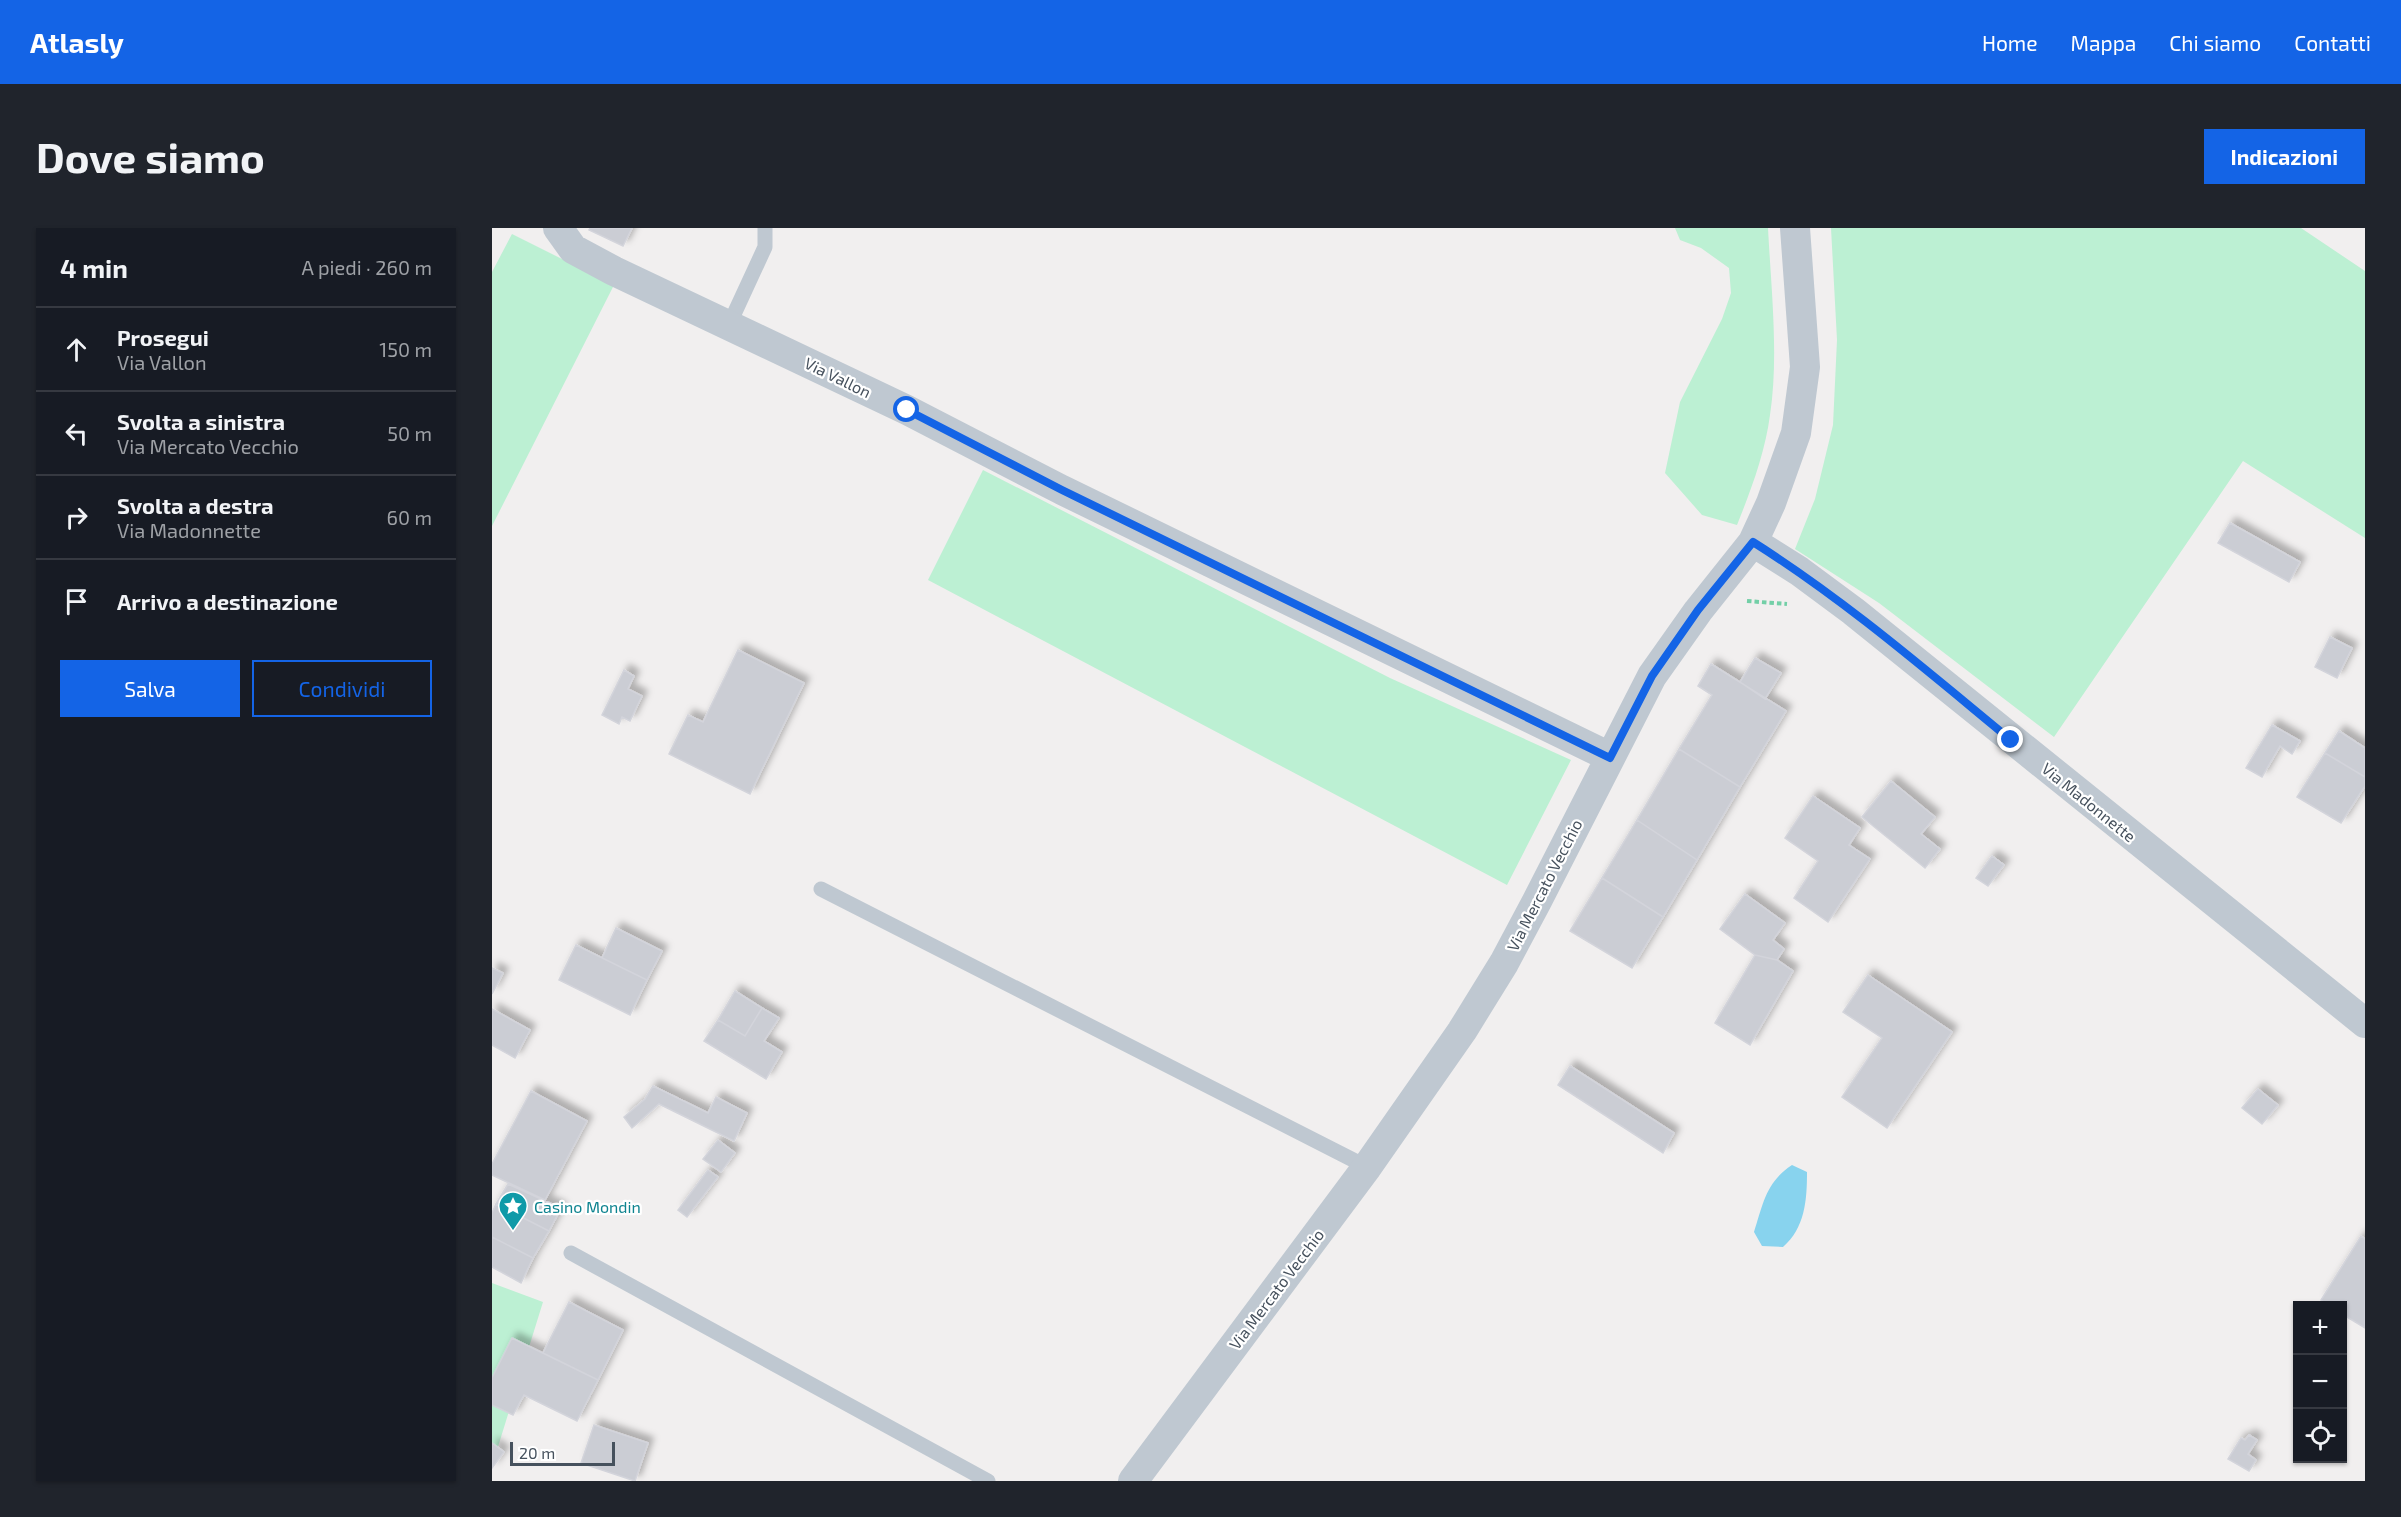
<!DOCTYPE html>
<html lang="it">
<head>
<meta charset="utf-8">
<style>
  :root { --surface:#171b24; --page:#20242c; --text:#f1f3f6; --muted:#9ea1a6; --line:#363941; --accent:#1464e6 }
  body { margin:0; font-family:"Exo 2",sans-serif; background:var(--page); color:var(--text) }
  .controls { position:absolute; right:18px; bottom:18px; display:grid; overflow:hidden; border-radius:0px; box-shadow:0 2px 4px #0004 }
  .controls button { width:54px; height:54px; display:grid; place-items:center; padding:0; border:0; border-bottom:2px solid var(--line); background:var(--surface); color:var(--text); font:30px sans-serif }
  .scale { position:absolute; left:18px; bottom:15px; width:105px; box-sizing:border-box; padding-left:6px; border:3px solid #46515d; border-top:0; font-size:16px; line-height:21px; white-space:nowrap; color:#46515d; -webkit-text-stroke:4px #fff; paint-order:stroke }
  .stop { position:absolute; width:18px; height:18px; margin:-14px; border:4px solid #1464e6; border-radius:50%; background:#fff }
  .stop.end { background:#1464e6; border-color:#fff; box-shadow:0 2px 6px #0008 }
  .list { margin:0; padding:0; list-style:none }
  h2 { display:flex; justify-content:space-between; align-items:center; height:78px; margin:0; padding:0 24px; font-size:26px }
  h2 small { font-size:20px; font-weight:400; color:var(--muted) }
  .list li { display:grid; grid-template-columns:39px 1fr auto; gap:18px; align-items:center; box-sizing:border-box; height:84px; padding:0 24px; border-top:2px solid var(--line) }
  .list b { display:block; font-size:22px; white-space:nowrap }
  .list p { margin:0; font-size:20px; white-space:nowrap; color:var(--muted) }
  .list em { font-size:20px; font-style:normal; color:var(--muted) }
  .actions { display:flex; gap:12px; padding:18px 24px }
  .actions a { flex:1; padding:14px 0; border:2px solid var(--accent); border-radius:0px; text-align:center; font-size:21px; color:var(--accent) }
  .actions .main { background:var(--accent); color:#fff }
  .icon { flex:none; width:33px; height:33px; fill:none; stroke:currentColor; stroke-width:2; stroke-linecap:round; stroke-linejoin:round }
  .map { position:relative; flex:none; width:1873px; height:1253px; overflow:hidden; border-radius:0px }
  header { display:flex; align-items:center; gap:36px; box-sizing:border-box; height:84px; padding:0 30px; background:var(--accent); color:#fff }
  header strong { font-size:28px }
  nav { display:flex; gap:33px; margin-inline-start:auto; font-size:21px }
  .intro { display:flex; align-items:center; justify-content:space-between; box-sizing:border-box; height:144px; padding:0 36px }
  h1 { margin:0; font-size:42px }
  .button { padding:15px 27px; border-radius:0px; background:var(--accent); color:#fff; font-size:21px; font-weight:700 }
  main { display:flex; gap:36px; padding:0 36px }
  aside { flex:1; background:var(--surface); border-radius:0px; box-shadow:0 2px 4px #0004 }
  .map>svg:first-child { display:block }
  .green { fill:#bcf0d3 }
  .water { fill:#88d3ee }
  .building { fill:#cbcdd4; stroke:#d3d4db; stroke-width:1.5; filter:url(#shadow) }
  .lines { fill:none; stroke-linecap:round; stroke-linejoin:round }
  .path { stroke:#73cfa7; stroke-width:4; stroke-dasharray:4.5 3; stroke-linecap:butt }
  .service { stroke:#bfc8d1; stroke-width:15 }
  .minor { stroke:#bfc8d1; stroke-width:30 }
  .route { stroke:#1464e6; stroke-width:8 }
  .labels { text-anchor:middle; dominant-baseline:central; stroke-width:4.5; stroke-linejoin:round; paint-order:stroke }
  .street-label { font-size:16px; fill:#46515d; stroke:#fff }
  .culture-label { font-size:16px; fill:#0d838f; stroke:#fff; text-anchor:start }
</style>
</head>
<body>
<header>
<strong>Atlasly</strong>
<nav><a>Home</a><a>Mappa</a><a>Chi siamo</a><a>Contatti</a></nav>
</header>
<div class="intro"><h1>Dove siamo</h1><a class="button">Indicazioni</a></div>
<main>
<aside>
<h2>4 min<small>A piedi · 260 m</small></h2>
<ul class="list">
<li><svg class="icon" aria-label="ahead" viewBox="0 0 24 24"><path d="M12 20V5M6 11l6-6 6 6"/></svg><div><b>Prosegui</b><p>Via Vallon</p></div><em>150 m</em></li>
<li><svg class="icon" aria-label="left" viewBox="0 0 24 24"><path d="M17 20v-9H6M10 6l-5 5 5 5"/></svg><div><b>Svolta a sinistra</b><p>Via Mercato Vecchio</p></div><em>50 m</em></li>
<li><svg class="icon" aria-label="right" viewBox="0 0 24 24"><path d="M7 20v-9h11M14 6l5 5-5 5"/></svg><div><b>Svolta a destra</b><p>Via Madonnette</p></div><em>60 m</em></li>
<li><svg class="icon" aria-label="arrive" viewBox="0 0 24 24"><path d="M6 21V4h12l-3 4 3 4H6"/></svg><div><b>Arrivo a destinazione</b></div></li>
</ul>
<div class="actions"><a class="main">Salva</a><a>Condividi</a></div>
</aside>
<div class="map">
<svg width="1873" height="1253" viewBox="0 0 1873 1253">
  <defs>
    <filter id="shadow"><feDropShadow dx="5.5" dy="-5.5" stdDeviation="3" flood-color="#0004"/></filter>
  </defs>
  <rect width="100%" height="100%" fill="#f1efef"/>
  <!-- green -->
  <path class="green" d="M1183,0H1276C1279,59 1287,129 1278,187C1273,225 1259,262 1245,297L1210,287L1173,245L1188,174L1230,91L1239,65L1237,40L1209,20L1188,12Z
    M1339,0H1809L1873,43V310L1751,233L1562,509L1387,375L1303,321L1323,271L1341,197L1345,112Z
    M20,6L122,57L0,298V44Z
    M491,242L898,450L1079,532L1015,657L436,352Z
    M0,1055L51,1074L0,1238Z"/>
  <!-- water -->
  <path class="water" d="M1300,937L1315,944C1315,972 1313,1000 1291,1019L1270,1018L1262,1004C1271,976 1274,954 1300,937Z"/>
  <!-- building -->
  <path class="building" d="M98,0H140L131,18L97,2Z
    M1738,295L1808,334L1797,354L1726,315Z
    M1838,409L1860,420L1845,450L1823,439Z
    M246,422L312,455L258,566L177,526L196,487L211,494Z
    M1263,430L1289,445L1273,471L1248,454Z
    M1219,436L1294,483L1248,559L1187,521L1220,467L1206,458Z
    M132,442L142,448L136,461L150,468L138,493L130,489L127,496L110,487Z
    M1780,497L1808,513L1800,526L1788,518L1770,549L1754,540Z
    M1847,503L1873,520V549L1833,525Z
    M1187,521L1248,559L1205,632L1145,592Z
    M1833,525L1873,549V558L1849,595L1805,569Z
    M1399,553L1443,589L1429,606L1448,621L1433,640L1370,589Z
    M1321,568L1368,600L1357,617L1378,631L1336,694L1302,670L1326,633L1293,610Z
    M1145,592L1205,632L1171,689L1110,650Z
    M1500,628L1512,637L1496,658L1484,650Z
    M1110,650L1171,689L1140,740L1078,703Z
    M1253,666L1293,695L1281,712L1292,721L1285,732L1263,727L1228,701Z
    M124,700L170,723L155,752L110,730Z
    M84,717L155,752L138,787L67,752Z
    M1263,727L1285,732L1301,743L1258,817L1223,795Z
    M0,740L11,745L0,766Z
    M1376,747L1460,804L1395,900L1350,869L1390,810L1351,784Z
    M243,763L270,780L253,808L226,792Z
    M270,780L287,790L272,813L290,824L274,851L212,813L226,792L253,808Z
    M0,781L38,802L23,830L0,817Z
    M1078,838L1182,905L1171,925L1066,857Z
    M161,858L216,885L224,869L255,885L242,913L167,876L140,900L132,889L153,871Z
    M1766,861L1786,877L1770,896L1750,880Z
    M39,863L95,893L53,972L0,947V936Z
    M226,912L243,925L229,944L211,931Z
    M216,942L226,949L195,989L186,982Z
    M16,956L69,980L57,1003L4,976Z
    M4,976L57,1003L41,1030L0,1009V985Z
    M1869,1008L1873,1011V1100L1850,1086V1078H1837L1829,1072Z
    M0,1009L41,1030L29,1055L0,1039Z
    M77,1074L131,1102L106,1152L51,1125Z
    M20,1110L106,1152L85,1193L32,1167L21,1187L0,1177V1150Z
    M102,1197L156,1215L143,1253L89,1235Z
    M1757,1207L1765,1212L1756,1226L1764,1232L1757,1243L1736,1231L1749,1210L1753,1212Z
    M0,1215L12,1224L0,1240Z"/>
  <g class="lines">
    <!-- path -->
    <path class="path" d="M1255,373L1295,376"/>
    <!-- service -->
    <path class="service" d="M237,97L273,19V0
      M329,661L875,939
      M79,1025L496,1253"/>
    <!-- minor -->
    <path class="minor" d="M66,0L81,21L122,43L415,182L570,262L1118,529
      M1261,314L1307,343L1361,383L1873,795
      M641,1253L875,939L970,803L1012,735L1045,673L1160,448L1206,383L1261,314L1279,275L1304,205L1313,139L1303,0"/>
  </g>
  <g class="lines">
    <!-- route -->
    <path class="route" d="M415,182L570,262L1118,530L1160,448L1206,382L1261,314C1353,372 1435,443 1519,512"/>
  </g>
  <!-- icons -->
  <defs>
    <g id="sight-pin" transform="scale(1.5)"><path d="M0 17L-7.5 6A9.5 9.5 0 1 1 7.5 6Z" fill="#0f9aa8" stroke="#fff"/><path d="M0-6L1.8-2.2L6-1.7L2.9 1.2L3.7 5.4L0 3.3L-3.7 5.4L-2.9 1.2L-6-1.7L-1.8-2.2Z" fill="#fff"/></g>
  </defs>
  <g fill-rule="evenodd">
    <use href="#sight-pin" x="21" y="978"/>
  </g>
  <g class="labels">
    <!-- street labels -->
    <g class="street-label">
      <text transform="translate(346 149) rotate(26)">Via Vallon</text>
      <text transform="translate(1597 574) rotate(39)">Via Madonnette</text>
      <text transform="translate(1052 657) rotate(-63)">Via Mercato Vecchio</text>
      <text transform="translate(784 1061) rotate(-53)">Via Mercato Vecchio</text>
    </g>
    <!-- culture labels -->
    <g class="culture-label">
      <text x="42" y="978">Casino Mondin</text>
    </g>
  </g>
</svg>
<div class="controls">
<button>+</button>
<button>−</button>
<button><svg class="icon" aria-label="locate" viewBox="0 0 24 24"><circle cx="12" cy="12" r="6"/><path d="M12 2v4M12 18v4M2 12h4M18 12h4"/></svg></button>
</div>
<div class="scale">20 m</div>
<div class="stop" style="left:415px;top:182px"></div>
<div class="stop end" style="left:1519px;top:512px"></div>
</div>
</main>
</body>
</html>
